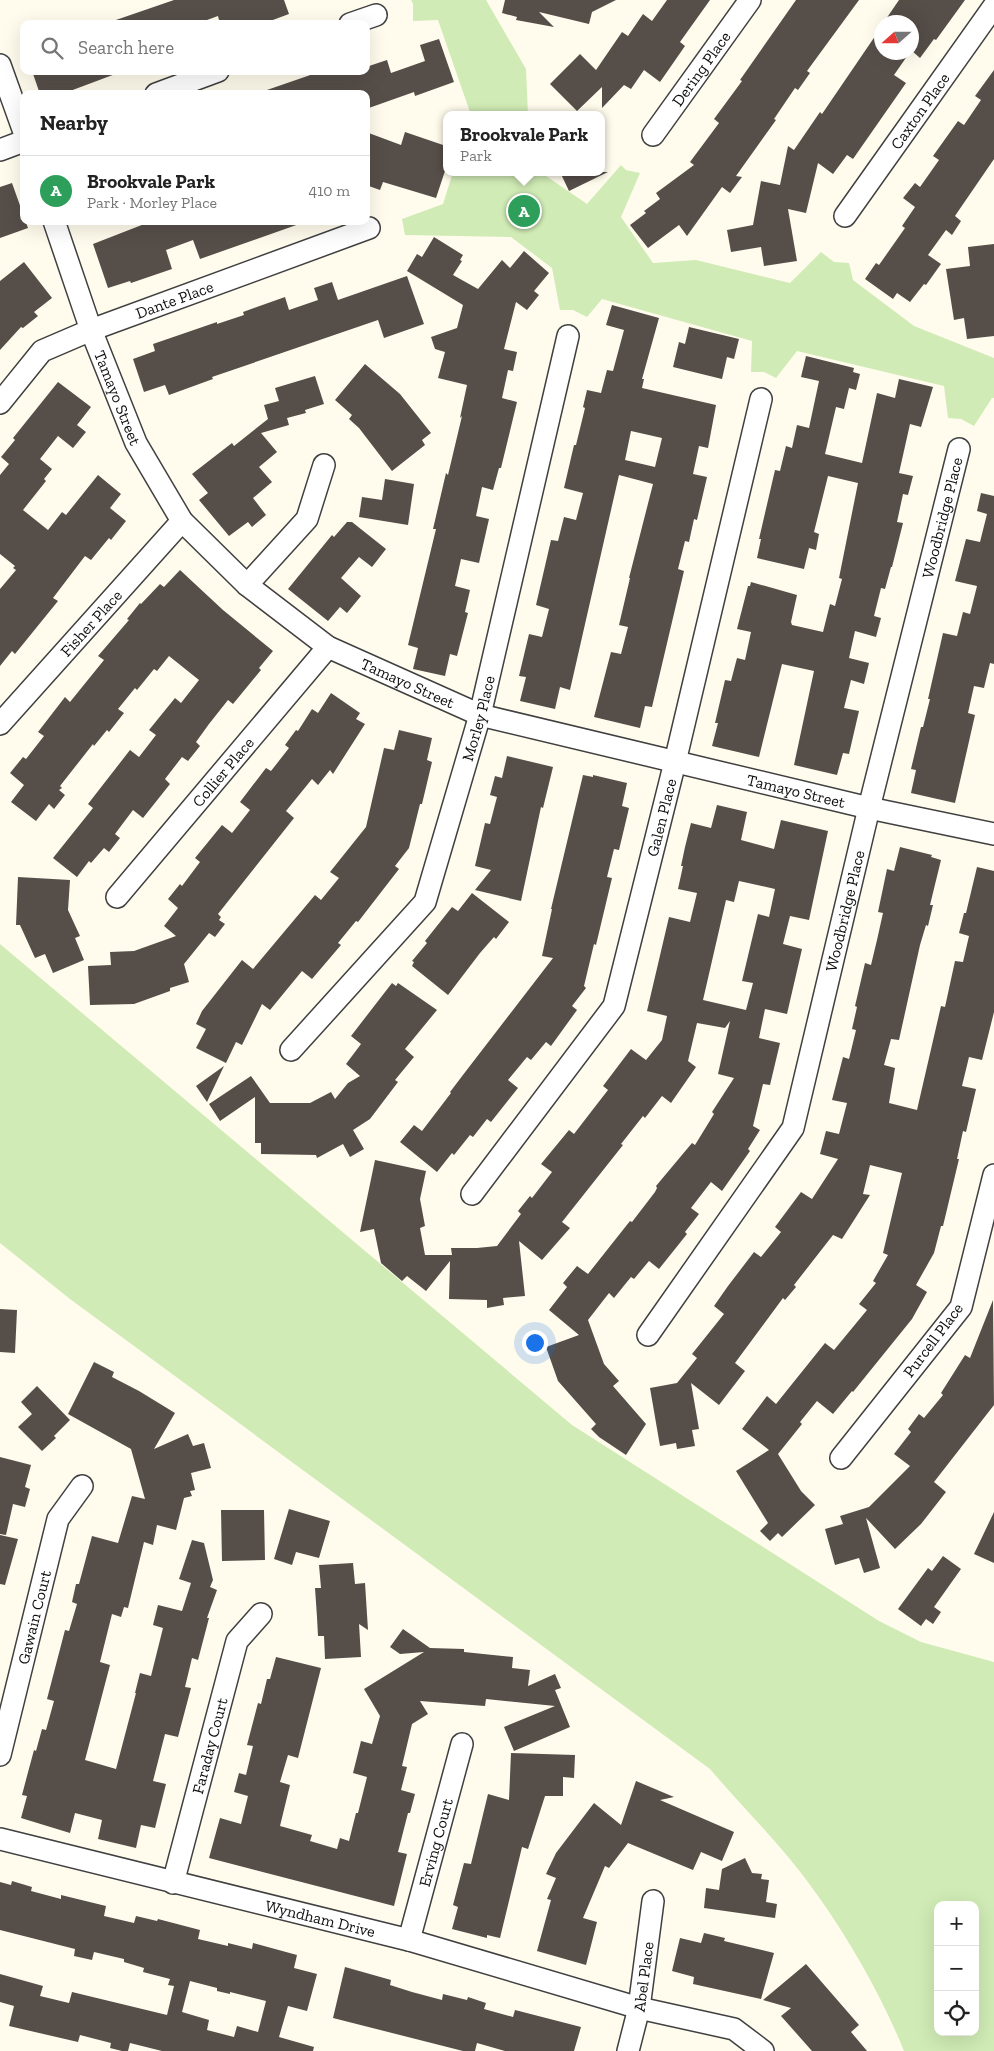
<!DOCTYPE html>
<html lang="en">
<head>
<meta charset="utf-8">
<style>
  :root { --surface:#fff; --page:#f2f2f2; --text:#222; --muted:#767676; --line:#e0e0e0; --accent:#c31f22 }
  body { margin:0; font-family:"Zilla Slab",serif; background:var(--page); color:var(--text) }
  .controls { position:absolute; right:15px; bottom:15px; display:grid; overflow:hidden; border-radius:10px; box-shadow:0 5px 20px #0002 }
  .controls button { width:45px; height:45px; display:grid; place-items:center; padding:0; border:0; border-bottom:1px solid var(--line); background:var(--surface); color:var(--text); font:25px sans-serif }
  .compass { position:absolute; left:874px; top:15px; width:45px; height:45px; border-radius:50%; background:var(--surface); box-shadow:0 5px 20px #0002; rotate:249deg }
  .you { position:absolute; left:534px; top:1342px; width:18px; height:18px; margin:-12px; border:4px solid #fff; border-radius:50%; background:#1a73e8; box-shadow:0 0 0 8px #1a73e833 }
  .badge { display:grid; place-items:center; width:32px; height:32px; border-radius:50%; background:var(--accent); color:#fff; font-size:16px; font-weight:700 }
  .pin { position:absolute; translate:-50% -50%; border:2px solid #fff; box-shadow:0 1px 5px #0006 }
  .popup { position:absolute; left:443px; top:111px; width:162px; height:65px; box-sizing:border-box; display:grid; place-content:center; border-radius:10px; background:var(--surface); filter:drop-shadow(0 1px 4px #0005); font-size:16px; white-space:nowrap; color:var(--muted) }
  .popup b { font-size:19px; color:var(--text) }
  .popup::after { content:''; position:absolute; left:50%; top:100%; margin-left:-10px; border:10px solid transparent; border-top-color:var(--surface) }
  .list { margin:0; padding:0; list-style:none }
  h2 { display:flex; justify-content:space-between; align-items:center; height:65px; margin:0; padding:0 20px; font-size:21px }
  h2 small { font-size:16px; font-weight:400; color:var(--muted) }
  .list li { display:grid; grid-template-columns:32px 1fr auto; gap:15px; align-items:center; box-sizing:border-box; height:70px; padding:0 20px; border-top:1px solid var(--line) }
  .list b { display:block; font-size:19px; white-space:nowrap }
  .list p { margin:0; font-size:16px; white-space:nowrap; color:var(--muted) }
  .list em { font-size:16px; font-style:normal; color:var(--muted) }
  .icon { flex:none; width:28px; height:28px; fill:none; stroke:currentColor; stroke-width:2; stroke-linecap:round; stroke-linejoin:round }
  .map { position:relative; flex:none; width:994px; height:2051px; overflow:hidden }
  .search { position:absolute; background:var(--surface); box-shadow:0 5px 20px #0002; left:20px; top:20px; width:350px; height:55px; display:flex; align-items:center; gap:12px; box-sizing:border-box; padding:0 18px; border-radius:10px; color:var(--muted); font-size:19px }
  .panel { position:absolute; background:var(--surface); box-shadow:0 5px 20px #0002; left:20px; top:90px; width:350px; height:135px; border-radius:10px }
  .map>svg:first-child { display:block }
  .green { fill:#d0ebb5; fill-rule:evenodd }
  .building { fill:#564e49; fill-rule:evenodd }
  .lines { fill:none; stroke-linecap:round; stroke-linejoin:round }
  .street-casing { stroke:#404040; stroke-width:24 }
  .street { stroke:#fff; stroke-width:21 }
  .labels { text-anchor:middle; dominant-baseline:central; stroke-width:5; stroke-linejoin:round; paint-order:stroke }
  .street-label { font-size:16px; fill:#0d0d0d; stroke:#fff }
</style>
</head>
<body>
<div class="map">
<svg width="994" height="2051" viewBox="0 0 994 2051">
  <rect width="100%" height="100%" fill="#fffced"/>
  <!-- green -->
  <path class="green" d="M411,0H486L526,69L528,115H471L438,20L413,21V4Z
    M621,165L626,170L640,173L621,217L653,263L696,260L790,283L821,252L834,262L849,263L853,280L914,326L994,358V398H992L974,426L961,419L948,418L944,386L797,351L776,378L764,372H751L752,341L602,299L587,317L573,310H560L552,268L511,237L405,235L402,219L443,204L453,172H544L546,176L587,204Z
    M0,944L572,1425L879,1621L921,1642L994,1662V2051H904C877,1984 831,1907 784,1852C760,1824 734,1797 710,1769L70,1299L0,1243ZM938,1905H975V2032H938Z"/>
  <!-- building -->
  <path class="building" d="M174,0H284L289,14L262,24H220L218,16L196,24H114L113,21Z
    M505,0H616L592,12L589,24L539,12L554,27L516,20L517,17L502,13Z
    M667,0H710L680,42L685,46L660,82L644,70L631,89L624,85L602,108V87L577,111L550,84L580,54L596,70L622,32L628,36L643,14L652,21Z
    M796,0H859L807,71L810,73L798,90L795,88L774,119L776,120L736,176L742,177L730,193L722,187L687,236L679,225L648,248L630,225L646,213L644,211L660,199L656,193L694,165L690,162L719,123L714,119L742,81L740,80Z
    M899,0H965L936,40L934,39L920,58L912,51V22H884Z
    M882,26V52H910L894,75L906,83L853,159L847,155L833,174L818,163L806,213L788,209L797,261L764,266L761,247L731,252L727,230L753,225L761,181L780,185L788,146L794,150L820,112L822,114Z
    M439,39L454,82L415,96L414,92L366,109V94H264V91L322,71H348L349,73L366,71V67L387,60L391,73L425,61L420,45Z
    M994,70V159L957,213L955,216L961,221L952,235L946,230L928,255L941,264L926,285L924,284L910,302L897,293L893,299L865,279L876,263L879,265L905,228L902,226L915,207L903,198L915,183L920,187L939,160L933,156L958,121L964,125L981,100L975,96Z
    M32,71H118V73L62,94H40Z
    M366,132L401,145L405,132L446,146V168L436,198L383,182L380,190L366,185Z
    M560,172H608L569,191Z
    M12,183L28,228L0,238V187Z
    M152,221H302V223L200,259L193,240L166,250L172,269L131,283L130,281L108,288L93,244Z
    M434,237L463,255L460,260L462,261L453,275L478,289L502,260L510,268L524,251L549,273L534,291L539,295L527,310L516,302L504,349L517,352L513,371L508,370L502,398L517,402L501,468H499L493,490L482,487L476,516L489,519L479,563L461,559L455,586L470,590L465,612L468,613L457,656L450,654L445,676L413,669L418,648L408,645L436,529H433L446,473L448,475L462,416L460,418L467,385L438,378L445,352L435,349L431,337L457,328L463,305L407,271L417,254L422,257Z
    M994,244V336L967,339L964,318L954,320L946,269L970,266L968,247Z
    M24,262L52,298L34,312L38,316L23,328L21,327L0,350V281Z
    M407,276L424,324L384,338L378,320L212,377L213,379L169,395L165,385L144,392L133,359L155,351L153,344L217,322V324L244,315L243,312L285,297L289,310L318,300L314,288L332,282L338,300Z
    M612,305L659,318L642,379H644L642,388L716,405L708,448L699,446L693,474L707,477L697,520L694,519L689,542L685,541L678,569L684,571L652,707L645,706L640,728L594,717L611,652L621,654L628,627L619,625L630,578H629L653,484L619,475L570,690L560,687L555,709L520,701L526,677L519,676L529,634L542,637L549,609L536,605L551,540L558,541L564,517L576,520L583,493L564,488L574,445H576L585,408L583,407L587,390L601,393L607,370L613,371L624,330L606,325ZM631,431L662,438L655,467L625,460Z
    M689,327L739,339L734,359L727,357L722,379L673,367L679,342L685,344Z
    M806,356L854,368L853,372L860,374L856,390L849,388L844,409L836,407L825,454L862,463L877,393L895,398L899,379L933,387L921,427L910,424L899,473L913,476L908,495L903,494L897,522L903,523L892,567H891L885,589L881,588L874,616L881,618L876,637L855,631L849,658L869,663L864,684L851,680L844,708L859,711L849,754L843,753L837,775L794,765L814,671L782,664L759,757L712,746L718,723H715L725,680L731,681L737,658L745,660L751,632L737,629L748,586H750L751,582L797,595L791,622L792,625L823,632L830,604L835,606L842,579L839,578L858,483L828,476L814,532L819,534L816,550L809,548L804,569L757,558L761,539H759L775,470L780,471L786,446L792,448L797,425L809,428L819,381L801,377Z
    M365,364L400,394L431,433L422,440L425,445L392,471L359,428L349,419L352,415L335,400Z
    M315,376L324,404L305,410L306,413L287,418L289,425L261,433L277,452L259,467L272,482L253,498L266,515L252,527L248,522L229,536L199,500L208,493L192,474L232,443L234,446L268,419L264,405L279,401L275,388Z
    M58,382L91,407L77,425L86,432L73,448L58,436L40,459L52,469L44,479L46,481L23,510L48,530L62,512L66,515L98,475L121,494L110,508L126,521L111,540L109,538L91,560L85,556L53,598L58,601L15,654L12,651L0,666V589L16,570L13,568L15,566L0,554V475L9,464L1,457L15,440L13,438Z
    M385,479L414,484L408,525L359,517L362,497L382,500Z
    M981,493L994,496V664L990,663L984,688L974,686L968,713L975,715L955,803L911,793L916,770L911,769L921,727H923L930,699H928L943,633L957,636L963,612L970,614L977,586L955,581L966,539L980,542L987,514L977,511Z
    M347,522H352L386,549L372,567L359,557L341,578L361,596L347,613L340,607L328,621L288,589L332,535L334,537Z
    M180,570L223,610L273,651L259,668L261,670L233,704L228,700L209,724L196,742L200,746L188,761L182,757L165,779L170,784L143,818L133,810L115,834L120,838L109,852L104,848L91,863L89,861L77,877L53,858L93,808L88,804L130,750L139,757L156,735L149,730L175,698L181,703L199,680L169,656L157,671L154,669L137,690L135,688L118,709L124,713L109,732L107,730L94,746L93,744L60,786L62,788L59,790L65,795L54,809L49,804L36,821L11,802L24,785L10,773L23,757L26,759L44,736L38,732L65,697L70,702L104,660L98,656L129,620L127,619L140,603L141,604L160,584L164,587Z
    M331,693L360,713L356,719L365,724L333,774L330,770L318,785L312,779L286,811L294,818L218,914L221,917L219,920L225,924L215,937L209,933L184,964L189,982L170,988V991L134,1004L90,1005L88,966L111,965L110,952L134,951L176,936L164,926L178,908L168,899L180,884L182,886L200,862L195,858L222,825L232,833L250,810L240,802L266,768L271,771L289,748L285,745L296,730L298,731L312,709L318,713Z
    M399,730L432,738L427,760L432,762L422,804H420L409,848L395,866L399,869L358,922L356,921L338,943L341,945L312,979L302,971L270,1010L262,1004L242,1045L236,1042L226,1063L196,1048L206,1029L196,1024L202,1011L242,960L253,969L315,895L321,900L339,878L330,872L366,827L384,748L394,750Z
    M507,756L553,767L543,808L541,807L521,901L475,890L491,870L475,866L485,823L490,824L497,797L490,795L495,776L502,778Z
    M583,775L593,777V775L627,783L622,806L629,808L619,850L614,849L607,877L612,878L596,945L594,944L584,986L586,988L572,1006L577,1010L551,1046L546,1042L531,1060L527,1057L508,1080L518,1088L491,1122L487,1119L473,1137L470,1135L454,1155L452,1153L437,1172L400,1142L414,1125L422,1131L451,1093L450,1092L466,1071L553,958L542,956L552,909H551Z
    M717,805L747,812L741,840L774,849L781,820L828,831L809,920L790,916L783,944L802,949L787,1014L765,1009L759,1038L780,1043L770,1085L763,1084L753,1126L760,1130L748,1149L750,1151L722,1191L711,1182L691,1208L699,1214L685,1232L687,1234L659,1269L649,1261L634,1279L631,1277L614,1298L609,1293L588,1320L604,1364L619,1381L613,1386L646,1424L626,1455L599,1437L591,1429L596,1424L558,1381L546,1347L579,1335L549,1310L567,1287L563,1283L577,1266L588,1274L630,1221L632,1222L655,1192L657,1188L656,1186L692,1143L695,1145L714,1114L712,1112L734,1078L718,1074L730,1021L725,1028L697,1023L688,1061L696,1067L671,1103L662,1096L645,1118L643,1116L621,1144L623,1145L562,1222L570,1228L542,1260L519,1241L525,1296L503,1298L504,1305L487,1308V1300L449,1299L450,1261L426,1291L407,1276L402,1281L381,1263L374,1229L360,1232L375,1160L426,1171L420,1199L425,1226L420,1228L425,1255H452L451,1248H477L497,1246L521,1214L518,1211L530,1196L532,1198L552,1172L541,1164L569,1130L574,1134L594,1108L608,1090L603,1086L631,1049L646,1060L662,1040L667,1016L647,1011L669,917L690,922L697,893L678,889L683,866H681L685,847L691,823L711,828ZM739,881L775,889L769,917L758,914L742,981L753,983L746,1010L703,1000L726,900L734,902Z
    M900,847L932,855L931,857L941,860L930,905H933L928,926L926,925L920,945L899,1040L891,1039L884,1065L895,1068L889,1103L917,1110L941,1006L945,1007L955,961L963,962L969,936L959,933L964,913H966L977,867L994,871V1012L982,1060L969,1057L962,1086L976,1089L966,1132L963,1131L957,1159H959L943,1226H941L934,1253L916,1285L927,1292L912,1319L853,1392L852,1391L833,1414L817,1401L800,1422L802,1424L778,1454L801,1491L815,1505L782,1537L778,1533L770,1541L760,1531L768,1523L736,1471L769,1450L742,1429L767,1396L776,1404L825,1343L834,1350L867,1310L859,1304L876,1283L873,1281L888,1255L883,1253L902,1173L870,1165L863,1194L870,1195L842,1239L833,1235L794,1285L796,1287L785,1300L783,1298L735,1363L745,1371L719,1405L691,1383L699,1429L692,1430L695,1446L677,1449L676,1443L660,1446L650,1388L677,1383L697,1358L692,1354L724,1314L714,1306L728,1286L754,1252L761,1257L781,1232L775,1227L801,1192L812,1199L838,1159L820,1154L826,1131L839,1134L847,1103L832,1100L843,1057L849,1059L856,1030L852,1029L857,1007L855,1006L865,963L871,965L877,940L883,913L878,912L887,869L894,871Z
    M18,877L70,880L68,910L80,936L75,938L84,960L53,973L45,954L35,958L20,925H16Z
    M472,893L509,922L496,939L494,937L480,953L448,995L412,966L414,962L412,961L427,943L425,941L452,907L458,911Z
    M392,983L396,986L398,983L437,1010L405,1049L414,1057L395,1080L398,1082L370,1119L353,1130L364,1149L350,1157L343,1144L317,1158L316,1155L261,1154V1143H255V1097L220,1121L209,1104L251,1076L270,1103H310L331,1092L335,1099L348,1083L360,1076L346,1064L361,1044L351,1036Z
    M224,1066L207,1102L196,1086Z
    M993,1300L994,1405L934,1482L946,1492L921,1524L895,1549L866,1518L880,1568L864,1573L859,1558L835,1565L825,1529L843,1524L840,1516L869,1507L910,1466L894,1454L911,1432L908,1429L919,1414L924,1418L943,1395L941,1393L965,1355L970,1358Z
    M0,1309L17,1310L15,1353L0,1352Z
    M94,1362L114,1372L112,1377L139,1391L175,1413L154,1449L188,1434L193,1446L204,1443L211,1468L191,1473L195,1490L190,1491L192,1496L184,1498L176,1530L157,1525L153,1545L144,1542L128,1608L124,1607L121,1617L112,1614L100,1662L110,1665L85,1760L116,1769L136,1693H135L140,1673L151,1676L163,1628L153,1625L158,1605L182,1611L191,1583L179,1579L192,1540L204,1543L213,1580L210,1587L217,1590L207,1618H209L198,1660L192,1658L185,1687L191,1688L178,1737L165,1734L153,1781L166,1784L155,1828L141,1825L136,1848L98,1839L102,1820L75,1813L70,1833L21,1818L27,1796L22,1795L27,1776L34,1750L36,1751L42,1729L46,1730L54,1701L47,1699L65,1630L69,1631L77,1604L72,1602L76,1584H79L92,1536L118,1543L132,1496L145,1499L131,1449L68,1414Z
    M37,1386L70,1420L54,1436L56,1438L42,1451L18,1427L32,1414L21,1402Z
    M0,1457L31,1465L25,1487L30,1489L25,1507L13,1504L6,1535L0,1534Z
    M289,1509L330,1521L319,1558L296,1552L292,1565L274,1559Z
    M221,1510H264L265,1560L222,1561Z
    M994,1512V1563L974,1554Z
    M0,1535L18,1539L5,1585L0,1584Z
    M943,1556L961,1569L934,1607L941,1612L933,1624L926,1619L921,1626L898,1609L928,1568L932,1571Z
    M353,1563L355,1584L365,1583L368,1630L359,1624L361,1657L325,1659L324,1636H318L317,1617L315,1588H321L319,1565Z
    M403,1629L430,1648L464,1649V1652L513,1657L512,1668L530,1670L528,1686L555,1674L561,1688L555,1690L570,1727L514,1751L504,1727L555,1706L486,1699L485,1706L420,1701L428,1714L412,1724L402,1766L407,1767L401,1790L415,1794L410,1813H408L398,1852L407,1854L394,1906L209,1858L220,1818L241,1824L248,1796L234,1792L239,1773L246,1775L253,1746L247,1745L258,1703L261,1704L267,1679H270L276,1657L321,1668L298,1758L288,1755L280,1782L290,1785L280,1826L312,1835L310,1841L337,1849L340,1838L349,1841L356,1813H358L367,1777L353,1773L361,1741L372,1744L380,1716L364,1689L424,1652L400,1654L390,1647Z
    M511,1753L575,1755L574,1778L563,1777V1796H545L528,1849L522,1847L500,1938L487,1935V1938L452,1929L458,1907L453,1905L464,1863L471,1864L488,1794L509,1800Z
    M636,1781L674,1797L660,1800L734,1832L722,1861L701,1852L693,1870L628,1843L609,1868L605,1866L583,1918L597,1922L586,1965L537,1951L551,1900L547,1899L556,1878L546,1874L556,1853L594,1803L621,1825Z
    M745,1858L752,1873L762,1874L761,1879L769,1880L766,1902L777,1904L775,1918L704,1908L706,1888L719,1890L722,1869Z
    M12,1881L32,1887L31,1891L61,1899V1895L106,1906L104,1916L134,1923L136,1916L157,1921L158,1919L200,1930L198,1939L228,1946V1943L252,1949L253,1943L297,1955L294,1968L317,1974L307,2011L288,2006L279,2037L314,2047L313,2051H162L130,2043L128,2051H122L110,2048L111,2043L80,2035L78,2042L9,2026L14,2006L0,2002V1974L43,1986L40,1996L69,2003L72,1992L167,2015L174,1986L168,1985L170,1979L143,1972L144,1968L124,1962V1959L94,1952L92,1960L74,1956L75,1949L0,1930V1882L11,1885ZM190,1981L217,1988V1991L230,1994V1992L266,2001L258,2032L237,2026L234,2037L207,2030L209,2020L182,2012Z
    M704,1933L725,1938L724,1941L774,1953L761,1999L693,1984L694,1977L672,1971L680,1938L701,1943Z
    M806,1964L859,2025L851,2032L867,2051H812L781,2016L791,2008L763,2000Z
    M345,1967L391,1980L390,1985L412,1992L442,2000L443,1994L467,2000L468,1997L486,2003L484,2009L513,2017L515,2010L581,2027L574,2051H505L477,2043L475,2051H463L333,2018Z"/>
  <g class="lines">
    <!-- street casing -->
    <g class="street-casing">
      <g id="street">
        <path d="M350,24L376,15"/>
        <path d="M0,65L24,132"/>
        <path d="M156,94L218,71"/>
        <path id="s1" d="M653,135L750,0"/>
        <path d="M0,150L24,141"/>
        <path id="s2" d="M845,216L994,6"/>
        <path id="s3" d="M54,221L91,330L136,443L182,521L247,585L328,647L480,715L869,808L994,834"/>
        <path id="s4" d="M0,403L42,351L91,330L369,228"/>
        <path d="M247,585L307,519L324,465"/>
        <path id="s5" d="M0,724L182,521"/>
        <path id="s6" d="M117,897L328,647"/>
        <path id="s7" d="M291,1050L425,902L480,715L568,336"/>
        <path id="s8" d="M472,1194L614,1006L675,762L761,399"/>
        <path id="s9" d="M648,1335L793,1128L869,808L959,449"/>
        <path d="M841,1458L961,1307L994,1175"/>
        <path id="s10" d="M0,1755L58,1519L82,1486"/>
        <path id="s11" d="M0,1839L409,1940L639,2008L734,2029L763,2051"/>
        <path id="s12" d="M173,1883L237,1641L261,1614"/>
        <path id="s13" d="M409,1940L462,1744"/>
        <path id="s14" d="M628,2051L639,2008L653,1901"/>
      </g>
    </g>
    <!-- street -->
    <use href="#street" class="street"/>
  </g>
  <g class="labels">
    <!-- street labels -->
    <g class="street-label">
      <text stroke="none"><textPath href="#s1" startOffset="82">Dering Place</textPath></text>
      <text stroke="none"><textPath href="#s2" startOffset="129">Caxton Place</textPath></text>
      <text stroke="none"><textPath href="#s4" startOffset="209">Dante Place</textPath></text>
      <text stroke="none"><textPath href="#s3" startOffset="188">Tamayo Street</textPath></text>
      <text stroke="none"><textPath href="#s9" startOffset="881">Woodbridge Place</textPath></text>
      <text stroke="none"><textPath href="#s5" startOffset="136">Fisher Place</textPath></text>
      <text stroke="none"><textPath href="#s3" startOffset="608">Tamayo Street</textPath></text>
      <text stroke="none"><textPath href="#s7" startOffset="391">Morley Place</textPath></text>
      <text stroke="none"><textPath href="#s6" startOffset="164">Collier Place</textPath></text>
      <text stroke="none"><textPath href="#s3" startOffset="1012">Tamayo Street</textPath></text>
      <text stroke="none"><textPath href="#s8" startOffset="430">Galen Place</textPath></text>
      <text stroke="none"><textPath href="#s9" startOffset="476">Woodbridge Place</textPath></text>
      <text transform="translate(933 1340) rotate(-53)">Purcell Place</text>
      <text stroke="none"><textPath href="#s10" startOffset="142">Gawain Court</textPath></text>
      <text stroke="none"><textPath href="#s12" startOffset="142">Faraday Court</textPath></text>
      <text stroke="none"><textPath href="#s13" startOffset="101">Erving Court</textPath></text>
      <text stroke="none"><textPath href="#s11" startOffset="330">Wyndham Drive</textPath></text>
      <text stroke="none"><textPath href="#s14" startOffset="76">Abel Place</textPath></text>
    </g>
  </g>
</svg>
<div class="controls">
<button>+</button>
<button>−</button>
<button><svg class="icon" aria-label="locate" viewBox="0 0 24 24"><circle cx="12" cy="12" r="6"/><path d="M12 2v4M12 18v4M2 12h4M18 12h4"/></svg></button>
</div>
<svg class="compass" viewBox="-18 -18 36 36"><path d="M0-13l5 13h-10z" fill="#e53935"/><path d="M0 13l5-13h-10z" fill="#767676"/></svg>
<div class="you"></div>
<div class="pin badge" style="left:524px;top:211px;background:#2e9e5b">A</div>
<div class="popup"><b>Brookvale Park</b>Park</div>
<div class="search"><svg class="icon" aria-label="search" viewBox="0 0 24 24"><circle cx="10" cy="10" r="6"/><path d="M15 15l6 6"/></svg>Search here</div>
<section class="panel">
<h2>Nearby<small></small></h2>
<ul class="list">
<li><span class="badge" style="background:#2e9e5b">A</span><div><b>Brookvale Park</b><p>Park · Morley Place</p></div><em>410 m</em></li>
</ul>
</section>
</div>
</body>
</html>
